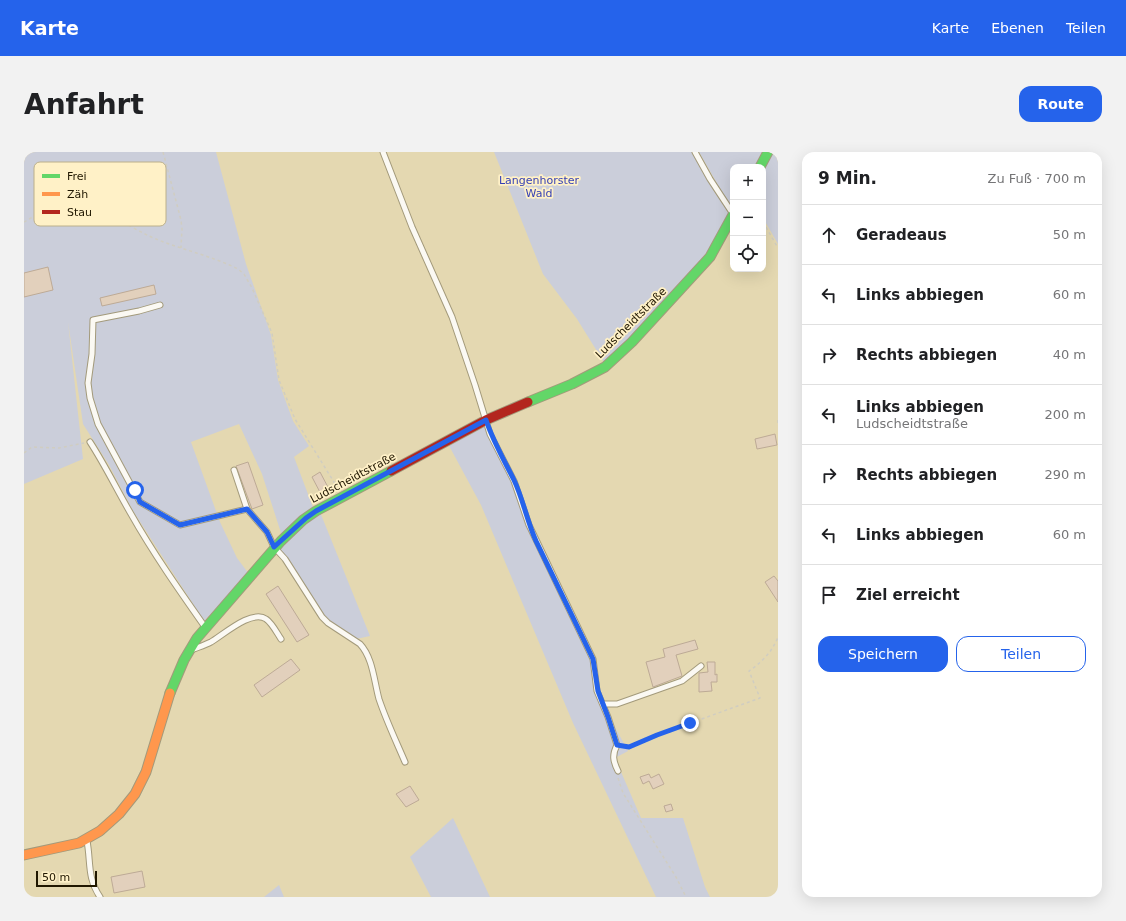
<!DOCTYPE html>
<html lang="de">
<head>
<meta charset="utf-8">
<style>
  :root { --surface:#fff; --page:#f2f2f2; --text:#202124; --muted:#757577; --line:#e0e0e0; --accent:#2563eb }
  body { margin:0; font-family:"DejaVu Sans",sans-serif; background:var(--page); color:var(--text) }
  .controls { position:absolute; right:12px; top:12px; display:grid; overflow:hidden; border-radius:8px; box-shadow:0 4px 16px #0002 }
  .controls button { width:36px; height:36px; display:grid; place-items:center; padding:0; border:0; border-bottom:1px solid var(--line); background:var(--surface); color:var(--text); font:20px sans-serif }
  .scale { position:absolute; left:12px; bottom:10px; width:61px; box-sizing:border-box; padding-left:4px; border:2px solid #201700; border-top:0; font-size:11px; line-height:14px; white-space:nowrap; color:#201700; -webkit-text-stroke:3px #fff1c7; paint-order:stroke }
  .stop { position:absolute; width:12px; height:12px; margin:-9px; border:3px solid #2563eb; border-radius:50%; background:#fff }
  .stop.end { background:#2563eb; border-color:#fff; box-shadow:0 1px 4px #0008 }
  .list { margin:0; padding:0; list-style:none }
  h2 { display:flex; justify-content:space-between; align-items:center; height:52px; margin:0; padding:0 16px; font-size:17px }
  h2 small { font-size:13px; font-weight:400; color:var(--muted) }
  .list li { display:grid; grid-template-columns:26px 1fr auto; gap:12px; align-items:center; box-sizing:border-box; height:60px; padding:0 16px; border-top:1px solid var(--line) }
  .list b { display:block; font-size:15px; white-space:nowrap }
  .list p { margin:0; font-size:13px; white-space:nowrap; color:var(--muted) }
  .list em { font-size:13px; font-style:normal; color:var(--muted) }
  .actions { display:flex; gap:8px; padding:12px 16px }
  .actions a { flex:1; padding:9px 0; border:1px solid var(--accent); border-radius:12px; text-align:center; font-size:14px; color:var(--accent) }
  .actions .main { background:var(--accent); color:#fff }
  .icon { flex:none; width:22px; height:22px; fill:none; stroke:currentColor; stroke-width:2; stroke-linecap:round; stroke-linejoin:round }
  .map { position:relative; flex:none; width:754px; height:745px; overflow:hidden; border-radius:12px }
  header { display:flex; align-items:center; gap:24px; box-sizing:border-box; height:56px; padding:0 20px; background:var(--accent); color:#fff }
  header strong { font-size:19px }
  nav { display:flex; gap:22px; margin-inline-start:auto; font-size:14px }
  .intro { display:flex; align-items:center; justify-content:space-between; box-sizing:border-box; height:96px; padding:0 24px }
  h1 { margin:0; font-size:28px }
  .button { padding:10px 18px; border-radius:12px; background:var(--accent); color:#fff; font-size:14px; font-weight:700 }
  main { display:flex; gap:24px; padding:0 24px }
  aside { flex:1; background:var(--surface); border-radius:12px; box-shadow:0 4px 16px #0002 }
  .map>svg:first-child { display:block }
  .green { fill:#cbceda }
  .building { fill:#e2d0bc; stroke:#bdaa96 }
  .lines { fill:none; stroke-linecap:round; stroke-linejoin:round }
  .lane-casing { stroke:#a39a7b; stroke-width:7 }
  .fast-casing { stroke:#a39a7b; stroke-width:11 }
  .slow-casing { stroke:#a39a7b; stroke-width:11 }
  .jam-casing { stroke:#a39a7b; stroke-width:11 }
  .path { stroke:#d0cdc1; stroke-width:1.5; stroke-dasharray:3 3; stroke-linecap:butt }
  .lane { stroke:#fbf9f3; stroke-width:5 }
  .fast { stroke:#63d668; stroke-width:9 }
  .slow { stroke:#ff974d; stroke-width:9 }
  .jam { stroke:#b3261e; stroke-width:9 }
  .route { stroke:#2563eb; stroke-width:5 }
  .labels { text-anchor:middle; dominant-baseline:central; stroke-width:3.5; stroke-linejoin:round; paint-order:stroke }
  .park-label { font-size:11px; fill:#343fb5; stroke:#fff1c7 }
  .street-label { font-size:11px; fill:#201700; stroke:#fff1c7 }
  .key { fill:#fff1c7; stroke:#bcb08b; stroke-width:1 }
  .key-label { font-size:11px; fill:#201700 }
</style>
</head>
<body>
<header>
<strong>Karte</strong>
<nav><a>Karte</a><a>Ebenen</a><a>Teilen</a></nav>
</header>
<div class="intro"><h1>Anfahrt</h1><a class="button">Route</a></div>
<main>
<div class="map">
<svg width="754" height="745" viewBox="0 0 754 745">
  <rect width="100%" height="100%" fill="#e4d8b1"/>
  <!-- green -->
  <path class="green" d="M0,0H192L222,112L247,183L254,228L269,269L285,294L270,305L290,358L258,384L238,322L215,272L167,290L196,370L213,406L225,422L180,469L109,359L85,313L59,272L44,170L59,307L0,332Z
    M470,0H669L706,62L683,103L581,212L553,167L519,122Z
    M675,0H742L734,15H709L708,58Z
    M746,0H754V92L739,66V15Z
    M459,271L489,330L503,373L567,508L572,540L604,599L591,606L617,666H659L681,735L686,745H632L549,571L457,353L423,290Z
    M296,360L346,484L332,487L305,471L254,396Z
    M429,666L466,745H407L386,705Z
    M255,733L260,745H240Z"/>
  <!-- building -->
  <path class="building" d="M24,115L29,138L0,145V121Z
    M130,133L132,142L78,154L76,146Z
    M751,282L753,293L733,297L731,287Z
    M224,310L239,353L228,357L212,314Z
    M296,320L306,339L298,344L288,325Z
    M750,424L754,429V450L741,430Z
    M254,434L285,483L273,490L242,442Z
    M671,488L674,497L652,503L658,524L629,535L622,510L641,505L639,497Z
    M267,507L276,518L238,545L230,533Z
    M683,510H691V523L693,522V530H687L688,539L675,540V521L684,520Z
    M625,622L627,626L635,622L640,632L629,637L625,629L619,632L616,625Z
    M386,634L395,648L382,655L372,642Z
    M647,652L649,658L642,660L640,654Z
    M118,719L121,735L90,741L87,725Z"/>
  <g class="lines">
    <!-- lane casing -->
    <g class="lane-casing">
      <path id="lane" d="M359,0L388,75L428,165L451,233L466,282L490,329L505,373L569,507L573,539L584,565L593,593C588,603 589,609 594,619
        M671,0L686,27L709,62
        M136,153L115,159L69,168L68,202L64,231L66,246L74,272L116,350L156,373L223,357
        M66,290C81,313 93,338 107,362C129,401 155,438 181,475
        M210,318L223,357L243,380L250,395L261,407L298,465L304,471L336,492C349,506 350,529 355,547C362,568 372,589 381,610
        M170,497C175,495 181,493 187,490C199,483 228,457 242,467C248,471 253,481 257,487
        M579,552H593L658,529L677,514
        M63,689C67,710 63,726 76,745"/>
    </g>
    <!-- fast casing -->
    <g class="fast-casing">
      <path id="fast" d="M736,15L744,0
        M504,250L548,232L581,215L608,190L686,105L709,63
        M146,541L160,508L173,486L257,389L279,368L292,359L367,319"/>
    </g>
    <!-- slow casing -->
    <g class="slow-casing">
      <path id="slow" d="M0,703L55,691L76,679L95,662L111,642L122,620L146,541"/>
    </g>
    <!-- jam casing -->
    <g class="jam-casing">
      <path id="jam" d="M367,319L462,268L504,250"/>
    </g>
    <!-- path -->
    <path class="path" d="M139,0L157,68L158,77L157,96
      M0,70C14,62 31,50 47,50C73,52 102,73 125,84C154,97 186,103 214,117L220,122L228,136L248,181L255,228L271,267L313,335
      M739,70L754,96
      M754,268V271
      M0,301L8,295L35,296L60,291
      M599,594L605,595L633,583L736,546L725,519C738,510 748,500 754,485
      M594,626L599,641L652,725L662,745"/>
    <!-- lane -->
    <use href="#lane" class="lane"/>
    <!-- fast -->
    <use href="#fast" class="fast"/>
    <!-- slow -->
    <use href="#slow" class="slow"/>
    <!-- jam -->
    <use href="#jam" class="jam"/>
  </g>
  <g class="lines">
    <!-- route -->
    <path class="route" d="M111,338L116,350L156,373L223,357L243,380L250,395L282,366L292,359L462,268C469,289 480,308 490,328C499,347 503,369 512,389L569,507L574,539L584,565L593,593L605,595L633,583L666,571"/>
  </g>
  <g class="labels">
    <!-- park labels -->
    <g class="park-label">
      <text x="515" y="28">Langenhorster<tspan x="515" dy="13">Wald</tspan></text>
    </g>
    <!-- street labels -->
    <g class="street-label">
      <text transform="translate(607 171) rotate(-45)">Ludscheidtstraße</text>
      <text transform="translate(329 326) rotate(-28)">Ludscheidtstraße</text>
    </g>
  </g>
  <!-- legend -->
  <rect x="10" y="10" width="132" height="64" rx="6" class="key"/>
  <rect x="18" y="22" width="18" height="4" fill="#63d668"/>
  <rect x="18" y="40" width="18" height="4" fill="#ff974d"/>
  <rect x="18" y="58" width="18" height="4" fill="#b3261e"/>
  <g class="key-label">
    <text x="43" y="28">Frei</text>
    <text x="43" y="46">Zäh</text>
    <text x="43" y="64">Stau</text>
  </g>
</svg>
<div class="controls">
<button>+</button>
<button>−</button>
<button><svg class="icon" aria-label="locate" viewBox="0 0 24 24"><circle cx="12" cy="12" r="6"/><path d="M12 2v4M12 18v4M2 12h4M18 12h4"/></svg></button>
</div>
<div class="scale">50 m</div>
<div class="stop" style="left:111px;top:338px"></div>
<div class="stop end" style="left:666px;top:571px"></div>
</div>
<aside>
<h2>9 Min.<small>Zu Fuß · 700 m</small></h2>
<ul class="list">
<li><svg class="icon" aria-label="ahead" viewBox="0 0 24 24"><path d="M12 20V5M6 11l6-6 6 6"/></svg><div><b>Geradeaus</b></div><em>50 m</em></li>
<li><svg class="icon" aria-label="left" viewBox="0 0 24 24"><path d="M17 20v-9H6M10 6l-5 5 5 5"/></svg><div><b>Links abbiegen</b></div><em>60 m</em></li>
<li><svg class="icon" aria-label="right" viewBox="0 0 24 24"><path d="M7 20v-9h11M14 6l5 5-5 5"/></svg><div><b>Rechts abbiegen</b></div><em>40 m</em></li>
<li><svg class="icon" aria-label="left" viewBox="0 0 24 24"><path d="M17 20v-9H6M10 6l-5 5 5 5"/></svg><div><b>Links abbiegen</b><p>Ludscheidtstraße</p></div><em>200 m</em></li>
<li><svg class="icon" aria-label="right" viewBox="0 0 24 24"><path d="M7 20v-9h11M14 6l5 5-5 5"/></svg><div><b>Rechts abbiegen</b></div><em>290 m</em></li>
<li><svg class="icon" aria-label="left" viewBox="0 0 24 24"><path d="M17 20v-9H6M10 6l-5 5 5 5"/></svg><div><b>Links abbiegen</b></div><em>60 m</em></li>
<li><svg class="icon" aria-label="arrive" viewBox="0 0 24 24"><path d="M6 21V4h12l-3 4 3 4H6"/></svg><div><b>Ziel erreicht</b></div></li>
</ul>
<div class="actions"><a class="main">Speichern</a><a>Teilen</a></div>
</aside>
</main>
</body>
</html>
